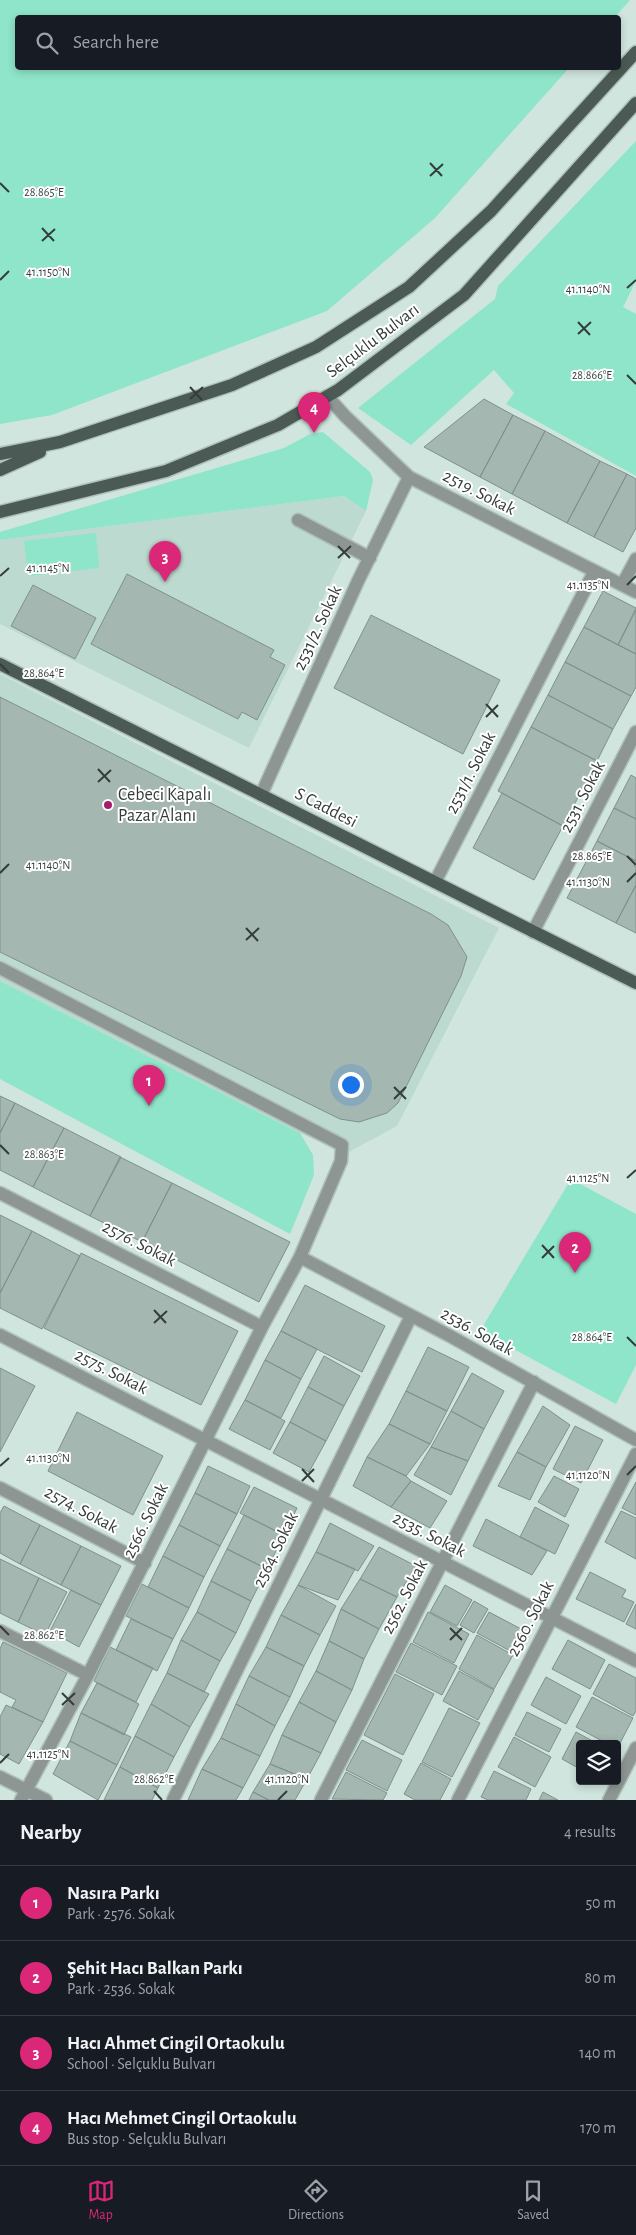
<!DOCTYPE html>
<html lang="en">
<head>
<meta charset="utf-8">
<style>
  :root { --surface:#171b24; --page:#242831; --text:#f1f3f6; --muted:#9ea1a6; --line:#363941; --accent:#db2777 }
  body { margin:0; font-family:"Alegreya Sans",sans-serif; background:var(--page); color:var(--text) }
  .controls { position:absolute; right:15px; bottom:15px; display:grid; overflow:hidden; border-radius:5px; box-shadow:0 2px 8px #0003 }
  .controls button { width:45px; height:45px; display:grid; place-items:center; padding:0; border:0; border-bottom:1px solid var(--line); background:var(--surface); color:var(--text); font:25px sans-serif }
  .you { position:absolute; left:350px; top:1084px; width:18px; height:18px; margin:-12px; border:4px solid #fff; border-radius:50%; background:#1a73e8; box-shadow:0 0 0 8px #1a73e833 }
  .badge { display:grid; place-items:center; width:32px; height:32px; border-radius:50%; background:var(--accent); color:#fff; font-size:16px; font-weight:700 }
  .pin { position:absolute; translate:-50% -41px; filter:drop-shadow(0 1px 2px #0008) }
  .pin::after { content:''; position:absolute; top:26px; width:18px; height:15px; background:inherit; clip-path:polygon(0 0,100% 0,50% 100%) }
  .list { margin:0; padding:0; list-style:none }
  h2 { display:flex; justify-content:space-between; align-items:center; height:65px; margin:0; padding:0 20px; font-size:21px }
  h2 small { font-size:16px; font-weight:400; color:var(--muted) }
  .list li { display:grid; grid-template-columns:32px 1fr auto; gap:15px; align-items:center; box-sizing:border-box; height:75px; padding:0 20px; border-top:1px solid var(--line) }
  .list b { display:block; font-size:19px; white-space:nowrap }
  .list p { margin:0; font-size:16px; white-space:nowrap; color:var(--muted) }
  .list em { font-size:16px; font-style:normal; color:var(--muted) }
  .icon { flex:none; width:28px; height:28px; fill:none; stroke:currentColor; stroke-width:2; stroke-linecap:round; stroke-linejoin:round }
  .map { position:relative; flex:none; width:636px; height:1800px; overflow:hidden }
  .search { position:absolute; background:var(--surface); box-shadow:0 2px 8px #0003; left:15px; right:15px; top:15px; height:55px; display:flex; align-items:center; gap:12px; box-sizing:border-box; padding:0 18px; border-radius:5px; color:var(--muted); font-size:19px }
  .sheet { height:365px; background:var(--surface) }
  nav { display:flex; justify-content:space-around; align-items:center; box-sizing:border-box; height:70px; border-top:1px solid var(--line); background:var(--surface); font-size:14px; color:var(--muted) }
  nav a { display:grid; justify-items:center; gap:2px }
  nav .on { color:var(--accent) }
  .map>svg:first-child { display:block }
  .built { fill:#bddad0 }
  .green { fill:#8ee5c9 }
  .building { fill:#a4b7b0; stroke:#7e918a }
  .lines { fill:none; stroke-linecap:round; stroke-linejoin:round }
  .minor-casing { stroke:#aec0b9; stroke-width:15 }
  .major-casing { stroke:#aec0b9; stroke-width:15 }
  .minor { stroke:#8d9693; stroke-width:12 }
  .major { stroke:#4b5a54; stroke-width:12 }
  .ticks { fill:none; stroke:#353d3a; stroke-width:2 }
  .poi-dot { fill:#a41f6b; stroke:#fff; stroke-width:2 }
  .labels { text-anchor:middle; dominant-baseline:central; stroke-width:4; stroke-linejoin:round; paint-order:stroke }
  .street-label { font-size:18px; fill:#353d3a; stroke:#fff }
  .poi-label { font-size:18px; fill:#353d3a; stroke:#fff; text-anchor:start }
  .ticks-label { font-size:12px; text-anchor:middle; fill:#353d3a; stroke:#fff; stroke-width:4; stroke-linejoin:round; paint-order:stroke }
</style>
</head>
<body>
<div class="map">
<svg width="636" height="1800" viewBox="0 0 636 1800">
  <rect width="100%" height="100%" fill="#d0e5dd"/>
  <!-- built -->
  <path class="built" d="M344,496L366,511L249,748L0,624V540Z
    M0,674L499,928L397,1126L347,1153L300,1133L0,981Z"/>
  <!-- green -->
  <path class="green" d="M0,0H630L614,18H18V68H569L435,218L327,311L52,415L0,424Z
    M636,141V281L623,307L636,314V476L506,404L514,393L494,370L411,445L358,408L495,299L498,286Z
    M323,432L370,472L373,480L366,511L344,496L0,540V532L284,448L310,434Z
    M96,533L99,568L28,576L24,541Z
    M0,981L300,1133L313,1155L314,1175L290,1234L0,1079Z
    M571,1179L636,1214V1365L616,1404L480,1331Z"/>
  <!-- building -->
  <path class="building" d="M484,399L513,415L480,477L424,447Z
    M513,415L545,431L512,494L480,477Z
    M545,431L600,461L567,523L512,494Z
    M600,461L627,474L594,537L567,523Z
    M627,474L636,479V528L623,552L594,537Z
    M127,574L274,650L270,657L285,665L257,720L242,712L238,719L91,644Z
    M33,585L96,618L75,659L11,626Z
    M603,591L636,608L618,645L584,627Z
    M636,610V654L618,645Z
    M371,615L500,680L463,754L334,688Z
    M584,627L636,654V687L631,696L565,662Z
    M565,662L631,696L613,729L548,695Z
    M548,695L613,729L597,761L531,727Z
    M0,697L431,914L448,925L467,957L461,976L398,1103L387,1113L359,1122L340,1119L0,952Z
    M531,727L597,761L563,826L498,791Z
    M631,775L636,778V819L614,808Z
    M502,793L563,826L534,880L473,848Z
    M614,808L636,819V861L597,841Z
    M597,841L636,861L634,866L636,867V885L616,923L567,898Z
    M636,885V933L616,923Z
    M0,1096L15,1103L0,1133Z
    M15,1103L64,1128L33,1187L0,1170V1133Z
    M64,1128L121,1157L90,1216L33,1187Z
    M120,1157L172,1183L142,1242L90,1216Z
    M172,1183L290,1242L259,1302L142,1242Z
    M0,1215L32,1231L0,1293Z
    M32,1231L80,1256L42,1329L0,1308V1293Z
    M81,1253L238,1331L201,1405L44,1328Z
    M305,1285L385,1326L362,1372L281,1331Z
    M281,1331L317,1349L301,1379L265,1360Z
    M428,1347L469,1367L447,1411L406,1391Z
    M324,1356L360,1376L344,1406L308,1387Z
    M265,1360L301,1379L281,1418L245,1400Z
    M0,1368L35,1386L0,1452Z
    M472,1373L504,1391L484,1429L451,1411Z
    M308,1387L344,1406L326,1441L290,1422Z
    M406,1391L447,1411L430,1444L389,1424Z
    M245,1400L285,1421L270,1450L229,1429Z
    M543,1406L570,1425L546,1467L517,1452Z
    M451,1411L484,1429L468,1461L431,1447Z
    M77,1412L163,1456L133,1515L48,1471Z
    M290,1422L326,1441L309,1472L273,1453Z
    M389,1424L430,1444L406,1476L367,1457Z
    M575,1426L603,1440L581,1483L553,1469Z
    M431,1447L468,1461L451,1495L414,1475Z
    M517,1452L546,1467L530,1500L498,1486Z
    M367,1457L406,1476L411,1481L391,1507L353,1486Z
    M208,1466L250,1486L237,1514L195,1493Z
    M554,1476L579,1489L565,1517L538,1502Z
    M411,1481L447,1501L430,1528L391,1507Z
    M636,1482V1515L622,1508Z
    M254,1487L297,1508L284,1535L240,1513Z
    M195,1493L237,1514L220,1546L179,1525Z
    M4,1506L40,1525L20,1564L0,1553V1513Z
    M535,1507L569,1525L555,1554L520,1537Z
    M621,1511L636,1518V1559L605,1542Z
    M244,1515L284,1535L267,1569L227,1549Z
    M486,1519L547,1551L532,1575L473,1546Z
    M330,1523L374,1546L358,1571L316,1552Z
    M40,1525L81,1546L61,1585L20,1564Z
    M179,1525L220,1546L204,1577L163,1556Z
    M81,1546L121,1566L101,1605L61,1585Z
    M379,1547L416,1566L397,1597L360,1579Z
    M227,1549L267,1569L251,1601L211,1581Z
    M316,1552L355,1569L338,1600L298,1585Z
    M163,1556L204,1577L189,1608L148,1587Z
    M0,1559L39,1578L18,1622L0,1613Z
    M590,1572L626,1590L622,1597L634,1602L624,1622L576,1599Z
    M39,1578L67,1592L45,1635L18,1622Z
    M360,1579L397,1597L379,1629L341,1609Z
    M211,1581L251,1601L236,1633L197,1612Z
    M142,1584L189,1608L173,1639L126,1616Z
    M298,1585L336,1606L320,1635L281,1615Z
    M445,1585L472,1600L457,1626L430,1612Z
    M71,1590L101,1605L79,1647L50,1631Z
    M474,1601L488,1609L474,1633L460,1625Z
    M636,1604V1629L626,1624Z
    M341,1609L379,1629L364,1659L329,1641Z
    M197,1612L236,1633L220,1661L181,1640Z
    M428,1612L469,1634L454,1663L413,1642Z
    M489,1612L523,1630L512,1652L477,1633Z
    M281,1615L320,1635L304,1666L266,1647Z
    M131,1619L173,1639L157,1671L116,1650Z
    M477,1635L513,1655L494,1689L459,1669Z
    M181,1640L220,1661L204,1692L167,1673Z
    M568,1640L605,1660L590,1689L552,1669Z
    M329,1641L364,1659L352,1690L316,1671Z
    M3,1642L67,1673L43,1722L12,1707L16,1700L0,1692V1649Z
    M411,1643L457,1666L442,1695L396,1672Z
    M110,1647L153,1668L136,1702L94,1681Z
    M266,1647L304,1666L290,1697L249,1676Z
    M609,1664L636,1678V1711L633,1716L593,1694Z
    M316,1671L352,1690L336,1722L299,1702Z
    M459,1671L494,1690L478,1720L443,1701Z
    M167,1673L209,1694L190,1727L151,1704Z
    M395,1674L434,1694L403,1755L364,1735Z
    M249,1676L290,1697L275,1726L236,1704Z
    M546,1677L581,1696L566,1724L531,1705Z
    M97,1683L139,1704L124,1735L81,1713Z
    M592,1697L633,1718L617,1749V1744H608L576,1727Z
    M299,1702L336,1722L321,1753L282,1735Z
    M151,1704L190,1727L174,1757L135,1736Z
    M236,1704L275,1726L260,1756L221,1738Z
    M6,1705L43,1722L19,1764L0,1754V1717Z
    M449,1708L480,1723L452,1777L422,1762Z
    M527,1712L561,1729L549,1752L515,1735Z
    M81,1713L131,1737L117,1765L70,1741Z
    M576,1732L598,1744H580V1769L562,1759Z
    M282,1735L321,1753L307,1779L270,1764Z
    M135,1736L174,1757L158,1788L120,1767Z
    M514,1737L551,1757L535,1787L498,1767Z
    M221,1738L260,1756L243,1788L202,1769Z
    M362,1740L402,1760L387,1791L346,1770Z
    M70,1741L117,1765L98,1800L53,1774Z
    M421,1763L451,1779L440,1800H415L404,1794Z
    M270,1764L307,1779L295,1800H269L253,1792Z
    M120,1767L158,1788L152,1800H104Z
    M202,1769L243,1788L236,1800H188Z
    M494,1771L531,1789L526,1800H488L481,1797Z
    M346,1772L387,1793L383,1800L332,1799Z
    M253,1792L269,1800H249Z
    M543,1792L558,1800H539Z"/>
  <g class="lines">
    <!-- minor casing -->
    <g class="minor-casing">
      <path id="minor" d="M327,396L345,416L409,477L636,592
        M298,520L370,558
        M622,585L636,559
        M261,795L358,581L409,477
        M435,882L594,572
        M533,932L636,732
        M0,968L342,1145L341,1161L300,1257L262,1327L88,1675L21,1800
        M0,1193L262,1327
        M300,1257L450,1336L636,1440
        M0,1335L636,1661
        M0,1488L145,1563
        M0,1631L88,1675
        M0,1777L46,1800
        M173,1800L411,1316
        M321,1800L534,1382
        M458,1800L636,1454
        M609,1800L636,1748"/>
    </g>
    <!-- major casing -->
    <g class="major-casing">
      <path id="major" d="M0,454L60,442L232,385L316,347L409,287L491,211L636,52
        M0,470L40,452
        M0,512L166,471L278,425L338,390L464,295L636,103
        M0,664L636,983"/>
    </g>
    <!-- minor -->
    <use href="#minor" class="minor"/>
    <!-- major -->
    <use href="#major" class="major"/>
  </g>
  <!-- ticks -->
  <path class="ticks" d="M430,163L442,176M430,176L443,164M0,183L9,192M42,228L54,241M42,241L55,229M0,280L9,271M627,288L636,280M578,322L590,335M578,334L591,322M627,375L636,384M190,387L202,400M190,399L203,387M338,546L350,558M338,558L351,546M0,576L9,568M627,585L636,576M0,664L9,673M486,704L498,717M486,717L498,705M98,769L110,782M98,782L111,770M627,856L636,865M0,873L9,864M627,882L636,873M246,928L258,941M246,940L259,928M394,1087L406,1099M394,1099L406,1087M0,1145L9,1154M627,1178L636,1170M542,1245L554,1258M542,1258L554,1246M154,1310L166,1323M154,1323L167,1311M627,1337L636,1346M0,1466L9,1458M302,1469L314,1482M627,1475L636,1466M302,1481L314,1469M0,1626L9,1635M450,1628L462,1640M450,1640L462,1628M62,1693L74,1705M62,1705L75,1693M0,1763L9,1754M154,1791L162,1800M278,1800L287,1791"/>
  <!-- markers -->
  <circle class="poi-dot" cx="108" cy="805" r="5"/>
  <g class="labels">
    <!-- street labels -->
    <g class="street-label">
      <text transform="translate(373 341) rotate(-37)">Selçuklu Bulvarı</text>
      <text transform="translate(479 493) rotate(27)">2519. Sokak</text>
      <text transform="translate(318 628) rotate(-65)">2531/2. Sokak</text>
      <text transform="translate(471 773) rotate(-63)">2531/1. Sokak</text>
      <text transform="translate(583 797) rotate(-63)">2531. Sokak</text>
      <text transform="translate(326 808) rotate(27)">S Caddesi</text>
      <text transform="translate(139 1244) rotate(27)">2576. Sokak</text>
      <text transform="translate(477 1332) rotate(29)">2536. Sokak</text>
      <text transform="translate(111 1372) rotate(27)">2575. Sokak</text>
      <text transform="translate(81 1510) rotate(28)">2574. Sokak</text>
      <text transform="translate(146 1521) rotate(-64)">2566. Sokak</text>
      <text transform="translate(429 1535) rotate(27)">2535. Sokak</text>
      <text transform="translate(276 1550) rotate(-64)">2564. Sokak</text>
      <text transform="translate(405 1597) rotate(-63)">2562. Sokak</text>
      <text transform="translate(531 1619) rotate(-63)">2560. Sokak</text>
    </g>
    <!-- poi labels -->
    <g class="poi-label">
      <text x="118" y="795">Cebeci Kapalı<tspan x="118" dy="21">Pazar Alanı</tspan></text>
    </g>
  </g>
  <g class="ticks-label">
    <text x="44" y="196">28.865°E</text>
    <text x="48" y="276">41.1150°N</text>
    <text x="588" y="293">41.1140°N</text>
    <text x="592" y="379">28.866°E</text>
    <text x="48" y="572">41.1145°N</text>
    <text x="588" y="589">41.1135°N</text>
    <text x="44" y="677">28.864°E</text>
    <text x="592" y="860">28.865°E</text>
    <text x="48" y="869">41.1140°N</text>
    <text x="588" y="886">41.1130°N</text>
    <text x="44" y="1158">28.863°E</text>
    <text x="588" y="1182">41.1125°N</text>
    <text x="592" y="1341">28.864°E</text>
    <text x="48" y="1462">41.1130°N</text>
    <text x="588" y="1479">41.1120°N</text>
    <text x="44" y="1639">28.862°E</text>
    <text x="48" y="1758">41.1125°N</text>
    <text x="154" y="1783">28.862°E</text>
    <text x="287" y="1783">41.1120°N</text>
  </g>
</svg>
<div class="controls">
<button><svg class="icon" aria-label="layers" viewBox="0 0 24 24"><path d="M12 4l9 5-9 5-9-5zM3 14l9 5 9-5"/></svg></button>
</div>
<div class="you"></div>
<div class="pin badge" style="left:149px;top:1106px">1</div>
<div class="pin badge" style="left:575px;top:1273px">2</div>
<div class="pin badge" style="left:165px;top:582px">3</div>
<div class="pin badge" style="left:314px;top:433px">4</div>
<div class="search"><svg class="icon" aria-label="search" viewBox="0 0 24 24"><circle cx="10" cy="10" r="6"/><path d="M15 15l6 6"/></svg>Search here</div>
</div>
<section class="sheet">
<h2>Nearby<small>4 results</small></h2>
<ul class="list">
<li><span class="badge">1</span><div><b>Nasıra Parkı</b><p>Park · 2576. Sokak</p></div><em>50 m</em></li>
<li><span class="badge">2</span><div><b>Şehit Hacı Balkan Parkı</b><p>Park · 2536. Sokak</p></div><em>80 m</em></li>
<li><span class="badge">3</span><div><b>Hacı Ahmet Cingil Ortaokulu</b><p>School · Selçuklu Bulvarı</p></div><em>140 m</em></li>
<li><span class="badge">4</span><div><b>Hacı Mehmet Cingil Ortaokulu</b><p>Bus stop · Selçuklu Bulvarı</p></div><em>170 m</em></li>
</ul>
</section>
<nav>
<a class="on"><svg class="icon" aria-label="map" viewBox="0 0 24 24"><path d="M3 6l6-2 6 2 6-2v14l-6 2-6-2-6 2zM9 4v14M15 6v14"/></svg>Map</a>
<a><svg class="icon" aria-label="directions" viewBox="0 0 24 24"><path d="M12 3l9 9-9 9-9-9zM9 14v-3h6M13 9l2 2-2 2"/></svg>Directions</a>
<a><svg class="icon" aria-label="saved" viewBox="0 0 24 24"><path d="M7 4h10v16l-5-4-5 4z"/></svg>Saved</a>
</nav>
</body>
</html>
